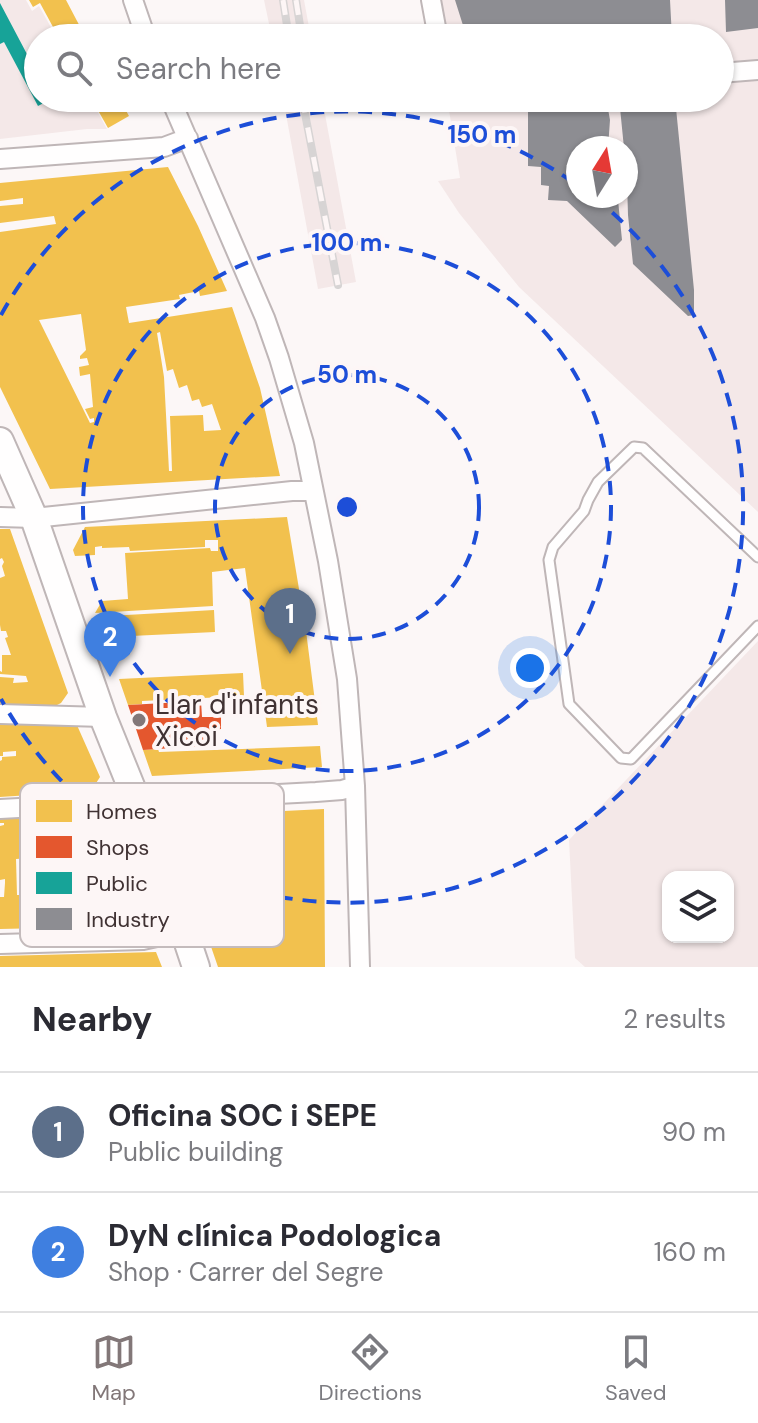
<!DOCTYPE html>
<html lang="en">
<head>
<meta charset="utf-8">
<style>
  :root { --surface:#fff; --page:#f7f7f7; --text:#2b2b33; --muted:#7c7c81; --line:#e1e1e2; --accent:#827778 }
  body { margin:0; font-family:"DM Sans",sans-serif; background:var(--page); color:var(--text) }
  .controls { position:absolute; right:24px; bottom:24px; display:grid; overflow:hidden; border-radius:16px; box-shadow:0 2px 6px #0004 }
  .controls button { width:72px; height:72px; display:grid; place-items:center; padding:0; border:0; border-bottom:2px solid var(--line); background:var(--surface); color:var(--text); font:40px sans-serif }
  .compass { position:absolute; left:566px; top:136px; width:72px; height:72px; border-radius:50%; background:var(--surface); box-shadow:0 2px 6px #0004; rotate:11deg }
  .you { position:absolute; left:530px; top:668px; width:28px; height:28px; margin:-20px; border:6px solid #fff; border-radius:50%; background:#1a73e8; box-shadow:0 0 0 12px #1a73e833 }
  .badge { display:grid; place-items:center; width:52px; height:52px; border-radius:50%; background:var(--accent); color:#fff; font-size:26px; font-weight:700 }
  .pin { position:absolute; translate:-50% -66px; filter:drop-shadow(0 2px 4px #0008) }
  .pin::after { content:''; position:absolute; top:42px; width:28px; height:24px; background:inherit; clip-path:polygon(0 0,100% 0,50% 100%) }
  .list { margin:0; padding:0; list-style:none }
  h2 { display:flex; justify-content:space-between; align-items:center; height:104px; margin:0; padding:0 32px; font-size:34px }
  h2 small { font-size:26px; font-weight:400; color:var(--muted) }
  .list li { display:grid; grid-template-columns:52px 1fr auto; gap:24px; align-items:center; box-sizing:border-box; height:120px; padding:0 32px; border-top:2px solid var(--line) }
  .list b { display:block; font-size:30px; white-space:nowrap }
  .list p { margin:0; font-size:26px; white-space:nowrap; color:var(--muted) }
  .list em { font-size:26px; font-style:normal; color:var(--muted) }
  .icon { flex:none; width:44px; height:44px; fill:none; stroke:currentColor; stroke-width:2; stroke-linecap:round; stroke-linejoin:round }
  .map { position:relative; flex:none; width:758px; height:967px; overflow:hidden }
  .search { position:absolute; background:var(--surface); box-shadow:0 2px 6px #0004; left:24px; right:24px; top:24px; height:88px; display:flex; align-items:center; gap:20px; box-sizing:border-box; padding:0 28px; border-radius:44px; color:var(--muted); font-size:30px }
  .sheet { height:344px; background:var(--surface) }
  nav { display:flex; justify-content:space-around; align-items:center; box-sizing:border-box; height:112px; border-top:2px solid var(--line); background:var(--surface); font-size:22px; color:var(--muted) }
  nav a { display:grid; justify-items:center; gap:4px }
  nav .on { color:var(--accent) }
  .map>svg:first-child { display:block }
  .built { fill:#f4e8e8; fill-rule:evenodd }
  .homes { fill:#f2c14e; fill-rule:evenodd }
  .shops { fill:#e4572e }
  .public { fill:#17a398 }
  .industry { fill:#8d8d92 }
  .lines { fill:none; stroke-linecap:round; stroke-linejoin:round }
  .lane-casing { stroke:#bfb6b7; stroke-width:13 }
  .street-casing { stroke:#bfb6b7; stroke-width:22 }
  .secondary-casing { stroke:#bfb6b7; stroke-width:30 }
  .lane { stroke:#fffefe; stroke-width:9 }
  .street { stroke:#fffefe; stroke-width:18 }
  .secondary { stroke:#fffefe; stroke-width:26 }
  .rail-casing { stroke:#d7d4d4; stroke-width:8 }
  .rail { stroke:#fdf6f6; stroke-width:5; stroke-dasharray:15; stroke-linecap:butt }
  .ring { fill:none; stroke:#1d4ed8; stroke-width:4; stroke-dasharray:14 10 }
  .poi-dot { fill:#827778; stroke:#fdf6f6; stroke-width:3 }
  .labels { text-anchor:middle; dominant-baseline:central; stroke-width:8; stroke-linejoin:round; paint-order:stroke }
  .poi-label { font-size:28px; fill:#403233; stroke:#fdf6f6; text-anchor:start }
  .key { fill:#fdf6f6; stroke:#c4bbbc; stroke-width:2 }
  .key-label { font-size:22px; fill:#403233 }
  .centre { fill:#1d4ed8; stroke:#fdf6f6; stroke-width:4 }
  .ring-label { font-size:24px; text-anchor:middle; font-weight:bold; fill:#1d4ed8; stroke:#fdf6f6; stroke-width:8; stroke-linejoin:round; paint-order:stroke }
</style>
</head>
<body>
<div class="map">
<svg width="758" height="967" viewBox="0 0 758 967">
  <rect width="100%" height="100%" fill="#fcf7f7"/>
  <!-- built -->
  <path class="built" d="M0,0H26L32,11L39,6L57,38H38V98H90L107,129H87L0,139Z
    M264,0H304L311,38H272Z
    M432,0H758V512L519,287L459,213L438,181L460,178L447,98H720V38H438ZM578,148H626V196H578Z
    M283,98H322L356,282L318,289Z
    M758,641V967H585L575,958L569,840ZM668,877H728V937H668Z"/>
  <!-- homes -->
  <path class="homes" d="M29,0H66L86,38H59L40,3L33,7Z
    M91,98H119L129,116L108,128Z
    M168,167L198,226L227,291L200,296L199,291L179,295L180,299L126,307L129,323L232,307L260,388L280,476L50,489L0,387V232L56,224L54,216L0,223V206L23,204V198L0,201V183ZM81,314L86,350L80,356V359L87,358L89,365L79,367L80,376L90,374L93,407L85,409L90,419L94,418V422L90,423L39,320ZM160,332L167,371L173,369L179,388L187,385L192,401L199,399L202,407L212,404L221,430L204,431L203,415L170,416L172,471H169L164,377L157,333Z
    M287,517L306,631L318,725L267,727L245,568L212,572L213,606L95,613L102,601L128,599L125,553L210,548L211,551H218V540H205V547L130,551L129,547L102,548V546L95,547V555L75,556L73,550L85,527Z
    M0,529H10L68,693L61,703L53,707L0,704V677L14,678L13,683L28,682L26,676L0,674V671L2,672V655H11L5,638L8,637L6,631H1L0,625V578L5,576L2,566L4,562L2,558L0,559Z
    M214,610L215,632L110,637L109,616Z
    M243,673L244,696L142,701V704L128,705L119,679Z
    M0,720L76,723L100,777L91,791L0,797V761L2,760V757L16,756V751L3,752V756H0Z
    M320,746L322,767L152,776L143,750L158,749L159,752Z
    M108,809L144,914L135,926L0,929V897H4L5,883V879L0,880V826L4,825V823H0V815ZM99,839L102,854L89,855L88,840ZM77,843V851H73L74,860H76L77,864H78L81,881H70L68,844ZM47,845V854H40V858H28L29,876L41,875V891H30V895H17L16,859L29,858V851H35V846ZM113,877V905H106L105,888H102L101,878Z
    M324,809L325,967H218L173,836L187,816ZM227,854H236V874H248V916Z
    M156,952L162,967H0V956Z"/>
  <!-- shops -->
  <path class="shops" d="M201,701L202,717H221V729L203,731L204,746L143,750L128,705Z"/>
  <!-- public -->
  <path class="public" d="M0,3L38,75V98H53L38,106L4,42L0,44Z"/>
  <!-- industry -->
  <path class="industry" d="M455,0H670L672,38H467Z
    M725,0H758V28L726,32Z
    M606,98L610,120L608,148H578V196H606V201L618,200L622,240L615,247L567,201L548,200L549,186L541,185V167L528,166V106L550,107L551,104Z
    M619,98H675L694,290V315L688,316L633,264L628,215L626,148H624Z"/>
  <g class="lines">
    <!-- lane casing -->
    <g class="lane-casing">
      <path id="lane" d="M758,557L643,448L634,447L598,482L588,500L584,511L553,547L549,560L569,704L621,758L631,759L758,626"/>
    </g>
    <!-- street casing -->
    <g class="street-casing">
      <path id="street" d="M133,0L146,38
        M431,0L438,38
        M720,73L758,70
        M170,98L265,318L279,358L304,443L328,561L347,679L355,786L360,967
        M0,159L164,147L188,138
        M0,517L34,518L292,491H313
        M0,714L103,717
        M0,809L316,792L342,790L355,786
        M0,944L143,940L184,931"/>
    </g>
    <!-- secondary casing -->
    <g class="secondary-casing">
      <path id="secondary" d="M0,441L34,518L103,717L158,853L196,967"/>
    </g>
    <!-- lane -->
    <use href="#lane" class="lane"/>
    <!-- street -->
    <use href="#street" class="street"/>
    <!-- secondary -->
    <use href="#secondary" class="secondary"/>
    <!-- rail casing -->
    <g class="rail-casing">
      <path id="rail" d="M283,0L289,38
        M296,0L302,38
        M302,98L338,285"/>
    </g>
    <!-- rail -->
    <use href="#rail" class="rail"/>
  </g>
  <!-- distance rings -->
  <g class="ring">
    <circle cx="347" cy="507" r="132"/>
    <circle cx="347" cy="507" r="264"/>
    <path d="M1 315A396 396 0 0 1 577 185M594 197A396 396 0 1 1 1 699"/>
  </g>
  <!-- markers -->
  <circle class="poi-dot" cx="139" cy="720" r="8"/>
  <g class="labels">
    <!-- poi labels -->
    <g class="poi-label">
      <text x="155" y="704">Llar d'infants<tspan x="155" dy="32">Xicoi</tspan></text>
    </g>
  </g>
  <!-- legend -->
  <rect x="20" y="783" width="264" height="164" rx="12" class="key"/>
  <rect x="36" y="800" width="36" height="22" fill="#f2c14e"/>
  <rect x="36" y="836" width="36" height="22" fill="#e4572e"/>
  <rect x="36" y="872" width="36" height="22" fill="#17a398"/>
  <rect x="36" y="908" width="36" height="22" fill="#8d8d92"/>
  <g class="key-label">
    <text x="86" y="819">Homes</text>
    <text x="86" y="855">Shops</text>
    <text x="86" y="891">Public</text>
    <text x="86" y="927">Industry</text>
  </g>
  <circle cx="347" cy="507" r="12" class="centre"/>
  <g class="ring-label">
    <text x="482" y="143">150 m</text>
    <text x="347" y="251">100 m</text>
    <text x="347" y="383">50 m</text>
  </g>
</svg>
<div class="controls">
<button><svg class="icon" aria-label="layers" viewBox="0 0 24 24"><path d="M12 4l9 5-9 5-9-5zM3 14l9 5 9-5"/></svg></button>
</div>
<svg class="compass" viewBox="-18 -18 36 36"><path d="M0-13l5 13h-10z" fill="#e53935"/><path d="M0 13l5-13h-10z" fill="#7c7c81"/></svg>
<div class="you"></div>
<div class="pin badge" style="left:290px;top:654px;background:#5c6f8a">1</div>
<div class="pin badge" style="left:110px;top:677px;background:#3f7fe0">2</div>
<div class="search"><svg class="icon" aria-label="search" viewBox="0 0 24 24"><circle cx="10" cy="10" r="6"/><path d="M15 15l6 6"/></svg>Search here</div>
</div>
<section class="sheet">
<h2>Nearby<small>2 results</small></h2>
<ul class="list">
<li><span class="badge" style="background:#5c6f8a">1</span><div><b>Oficina SOC i SEPE</b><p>Public building</p></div><em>90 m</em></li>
<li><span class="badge" style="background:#3f7fe0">2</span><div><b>DyN clínica Podologica</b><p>Shop · Carrer del Segre</p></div><em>160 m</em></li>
</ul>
</section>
<nav>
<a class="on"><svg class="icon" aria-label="map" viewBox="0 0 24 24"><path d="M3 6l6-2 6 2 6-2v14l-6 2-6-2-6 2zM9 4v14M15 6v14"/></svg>Map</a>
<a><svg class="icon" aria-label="directions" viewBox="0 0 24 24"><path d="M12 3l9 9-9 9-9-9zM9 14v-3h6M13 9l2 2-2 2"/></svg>Directions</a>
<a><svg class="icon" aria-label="saved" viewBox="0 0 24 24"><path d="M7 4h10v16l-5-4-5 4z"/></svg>Saved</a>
</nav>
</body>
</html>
